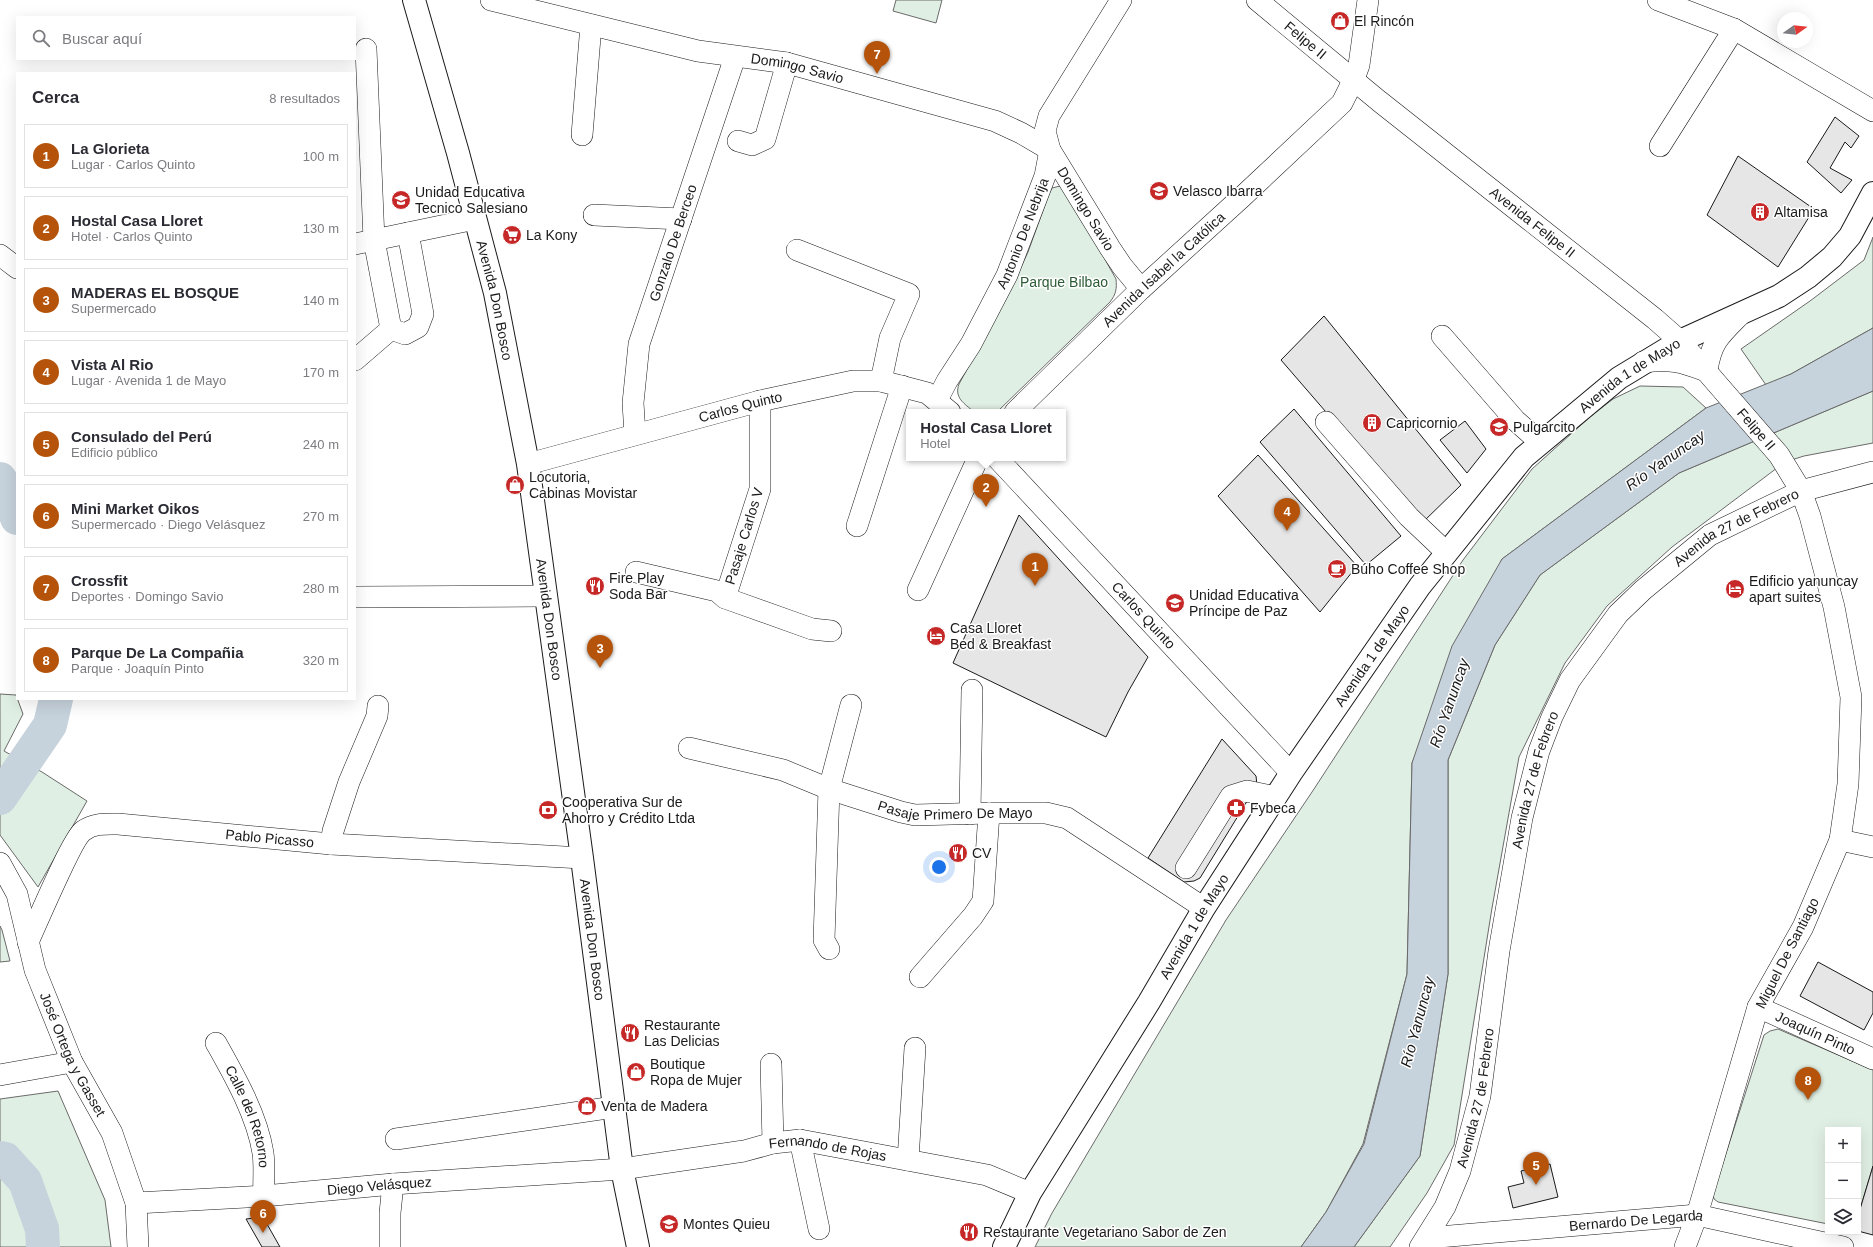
<!DOCTYPE html>
<html lang="es">
<head>
<meta charset="utf-8">
<style>
  :root { --surface:#fff; --page:#f2f2f3; --text:#2b2b33; --muted:#7c7c81; --line:#e1e1e2; --accent:#b45309 }
  body { margin:0; font-family:Helvetica,sans-serif; background:var(--page); color:var(--text) }
  .controls { position:absolute; right:12px; bottom:12px; display:grid; overflow:hidden; border-radius:0px; box-shadow:0 4px 16px #0002 }
  .controls button { width:36px; height:36px; display:grid; place-items:center; padding:0; border:0; border-bottom:1px solid var(--line); background:var(--surface); color:var(--text); font:20px sans-serif }
  .compass { position:absolute; left:1777px; top:12px; width:36px; height:36px; border-radius:50%; background:var(--surface); box-shadow:0 4px 16px #0002; rotate:75deg }
  .you { position:absolute; left:939px; top:867px; width:14px; height:14px; margin:-10px; border:3px solid #fff; border-radius:50%; background:#1a73e8; box-shadow:0 0 0 6px #1a73e833 }
  .badge { display:grid; place-items:center; width:26px; height:26px; border-radius:50%; background:var(--accent); color:#fff; font-size:13px; font-weight:700 }
  .pin { position:absolute; translate:-50% -33px; filter:drop-shadow(0 1px 2px #0008) }
  .pin::after { content:''; position:absolute; top:21px; width:14px; height:12px; background:inherit; clip-path:polygon(0 0,100% 0,50% 100%) }
  .popup { position:absolute; left:906px; top:409px; width:160px; height:52px; box-sizing:border-box; display:grid; place-content:center; border-radius:0px; background:var(--surface); filter:drop-shadow(0 1px 3px #0005); font-size:13px; white-space:nowrap; color:var(--muted) }
  .popup b { font-size:15px; color:var(--text) }
  .popup::after { content:''; position:absolute; left:50%; top:100%; margin-left:-8px; border:8px solid transparent; border-top-color:var(--surface) }
  .list { margin:0; padding:0; list-style:none }
  h2 { display:flex; justify-content:space-between; align-items:center; height:52px; margin:0; padding:0 16px; font-size:17px }
  h2 small { font-size:13px; font-weight:400; color:var(--muted) }
  .list li { display:grid; grid-template-columns:26px 1fr auto; gap:12px; align-items:center; box-sizing:border-box; height:64px; margin:0 8px 8px; padding:0 8px; border:1px solid var(--line); border-radius:0px }
  .list b { display:block; font-size:15px; white-space:nowrap }
  .list p { margin:0; font-size:13px; white-space:nowrap; color:var(--muted) }
  .list em { font-size:13px; font-style:normal; color:var(--muted) }
  .icon { flex:none; width:22px; height:22px; fill:none; stroke:currentColor; stroke-width:2; stroke-linecap:round; stroke-linejoin:round }
  .map { position:relative; flex:none; width:1873px; height:1247px; overflow:hidden }
  .search { position:absolute; background:var(--surface); box-shadow:0 4px 16px #0002; left:16px; top:16px; width:340px; height:44px; display:flex; align-items:center; gap:10px; box-sizing:border-box; padding:0 14px; border-radius:0px; color:var(--muted); font-size:15px }
  .panel { position:absolute; background:var(--surface); box-shadow:0 4px 16px #0002; left:16px; top:72px; width:340px; height:628px; border-radius:0px }
  .map>svg:first-child { display:block }
  .green { fill:#e0efe3; stroke:#6a6a6a }
  .water { fill:#c6d2dc; stroke:#6a6a6a }
  .lines { fill:none; stroke-linecap:round; stroke-linejoin:round }
  .river { stroke:#c6d2dc; stroke-width:34 }
  .building { fill:#e6e6e6; stroke:#1a1a1a }
  .minor-casing { stroke:#1a1a1a; stroke-width:22 }
  .major-casing { stroke:#1a1a1a; stroke-width:24 }
  .minor { stroke:#fff; stroke-width:21 }
  .major { stroke:#fff; stroke-width:22 }
  .labels { text-anchor:middle; dominant-baseline:central; stroke-width:3; stroke-linejoin:round; paint-order:stroke }
  .poi-label { font-size:14px; fill:#1a1a1a; stroke:#fff; text-anchor:start }
  .street-label { font-size:14px; fill:#1a1a1a; stroke:#fff }
  .park-label { font-size:14px; fill:#2b5a34; stroke:#fff }
  .water-label { font-size:15px; font-style:italic; fill:#1a1a1a; stroke:#fff }
</style>
</head>
<body>
<div class="map">
<svg width="1873" height="1247" viewBox="0 0 1873 1247">
  <rect width="100%" height="100%" fill="#fff"/>
  <!-- green -->
  <path class="green" d="M896,0H942L936,23L893,11Z
    M1060,186L1065,188L1116,279C1117,289 1116,294 1110,302L997,412H974C964,403 954,398 959,384L1011,289L1028,252L1049,194L1052,188Z
    M1873,237V328L1791,374L1766,385L1741,349L1810,301L1864,260Z
    M1640,386L1683,387L1706,408L1502,559L1412,763L1407,974L1363,1144L1326,1212L1301,1247H1035L1052,1213L1226,920L1314,789L1463,560L1532,469L1591,416L1613,399Z
    M1873,391V443L1804,456L1785,462L1672,547L1607,606L1565,663L1519,757L1492,908L1454,1145L1427,1193L1390,1247H1354L1420,1156L1448,974V760L1495,645L1540,575L1679,473Z
    M0,694L16,695L23,714L4,751L42,772L87,801L38,887L0,835Z
    M0,926L2,930L10,961L0,962Z
    M1778,1029L1873,1070V1166L1858,1216V1130H1828V1224L1718,1202L1714,1199L1713,1194L1764,1035L1770,1031Z
    M58,1091L105,1200L111,1247H0V1099Z"/>
  <!-- water -->
  <path class="water" d="M1873,328V391L1679,473L1540,575L1495,645L1448,760V974L1420,1156L1354,1247H1301L1326,1212L1364,1144L1407,974L1412,763L1452,646L1502,559L1706,408L1791,374Z"/>
  <g class="lines">
    <!-- river -->
    <path class="river" d="M0,479L6,489L17,518
      M0,798L50,725L56,699
      M0,1158L5,1159L25,1181L42,1229L43,1247"/>
  </g>
  <!-- building -->
  <path class="building" d="M1835,117L1859,136L1851,148L1845,142L1830,168L1852,180L1841,193L1807,162Z
    M1738,156L1814,209L1778,267L1707,215Z
    M1324,316L1461,485L1422,523L1281,360Z
    M1294,409L1401,536L1366,565L1260,442Z
    M1465,421L1486,449L1467,473L1440,440Z
    M1258,455L1357,566L1320,612L1218,496Z
    M1019,515L1148,657L1128,692L1106,737L953,663Z
    M1222,739L1256,776L1257,785L1200,878L1194,881L1184,882L1148,858Z
    M1818,962L1873,992V1013L1864,1030L1800,996Z
    M1550,1164L1558,1197L1513,1208L1508,1187L1524,1183L1521,1171Z
    M1873,1166V1235L1858,1231V1216Z
    M263,1217L280,1247H262L246,1219Z"/>
  <g class="lines">
    <!-- minor casing -->
    <g class="minor-casing">
      <g id="minor">
        <path id="s1" d="M491,0L698,51L787,63L995,121L1021,133L1050,150L1110,248L1122,266L1141,289"/>
        <path id="s2" d="M1257,0L1379,101L1655,319L1680,341L1779,455L1801,491L1810,516L1834,607L1851,697L1848,784L1840,840L1803,927L1758,1007L1697,1215L1685,1247"/>
        <path d="M1658,0L1734,29L1873,111"/>
        <path d="M366,49L374,240L475,219"/>
        <path d="M582,135L591,25"/>
        <path d="M738,141L752,145L765,139L787,63"/>
        <path d="M1660,146L1734,29"/>
        <path d="M594,215L681,219"/>
        <path d="M355,244L374,240L391,329L405,334L418,327L423,314L408,233"/>
        <path d="M797,250L909,294L890,338L881,381"/>
        <path d="M0,255L17,268"/>
        <path d="M1442,336L1515,420L1541,443"/>
        <path d="M355,360L391,329"/>
        <path d="M1643,362C1671,359 1680,361 1706,371"/>
        <path d="M1707,371C1711,342 1720,335 1740,315"/>
        <path id="s3" d="M937,400L947,381L971,344L1007,275L1045,176L1050,150L1045,131L1049,116L1121,0"/>
        <path d="M760,401V489L725,598L812,629L831,631"/>
        <path id="s4" d="M1015,412L1141,289L1242,197L1342,103L1354,79L1359,65L1368,0"/>
        <path d="M1326,422L1409,517L1447,553"/>
        <path id="s5" d="M635,434L633,403L639,344L735,57"/>
        <path id="s6" d="M997,458L1291,773"/>
        <path id="s7" d="M528,464L760,401L853,381H881L927,393L950,412"/>
        <path d="M857,526L902,386"/>
        <path d="M636,572L717,591L725,598"/>
        <path d="M918,590L978,458"/>
        <path d="M355,597L545,596"/>
        <path id="s8" d="M689,748L783,770L829,789L901,812L915,815L989,813H1046L1067,818L1204,908"/>
        <path d="M970,814L972,690"/>
        <path d="M1840,840L1873,847"/>
        <path d="M331,844L333,831L349,782L377,716L378,706"/>
        <path id="s9" d="M0,863L17,894L35,970L72,1062L112,1133L136,1203L138,1247"/>
        <path d="M1186,868L1231,796L1247,791L1275,797"/>
        <path id="s10" d="M28,942C36,925 72,839 83,831C94,823 105,824 118,824L331,844L582,858"/>
        <path d="M829,949L824,940L829,789L851,705"/>
        <path d="M920,977L973,916L983,901L989,813"/>
        <path id="s11" d="M1758,1007L1873,1059"/>
        <path id="s12" d="M216,1043C234,1075 257,1115 263,1153C265,1167 263,1182 264,1196"/>
        <path d="M771,1064L773,1143"/>
        <path d="M0,1075L72,1062"/>
        <path d="M396,1139L614,1107"/>
        <path d="M800,1140L819,1229"/>
        <path d="M908,1160L915,1048"/>
        <path id="s13" d="M136,1203L264,1196L393,1184L622,1169L744,1151L773,1143L800,1140L987,1175L1030,1193"/>
        <path id="s14" d="M1427,1238L1697,1215L1843,1247"/>
        <path d="M390,1247V1213L393,1184"/>
        <path id="s15" d="M1420,1247L1445,1207L1460,1171L1480,1096L1499,951L1522,818L1539,751L1552,717L1570,680L1618,614L1643,590L1710,535L1801,491L1873,472"/>
      </g>
    </g>
    <!-- major casing -->
    <g class="major-casing">
      <g id="major">
        <path id="s16" d="M414,0L458,153L495,293L528,464L582,858L622,1169L638,1247"/>
        <path id="s17" d="M1004,1247L1030,1193L1149,1002L1204,908L1291,773L1420,586L1524,457L1619,378L1680,341L1779,296L1808,277L1832,257L1850,236L1873,193"/>
      </g>
    </g>
    <!-- minor -->
    <use href="#minor" class="minor"/>
    <!-- major -->
    <use href="#major" class="major"/>
  </g>
  <!-- icons -->
  <defs>
    <g id="shop-disc" transform="scale(1)"><circle r="9.5" fill="#c62828" stroke="#fff"/><path d="M-5-2.5h2.3a2.7 3.5 0 0 1 5.4 0H5L5.5 6h-11ZM-1.5-2.5h3a1.5 2.3 0 0 0-3 0Z" fill="#fff"/></g>
    <g id="school-disc" transform="scale(1)"><circle r="9.5" fill="#c62828" stroke="#fff"/><path d="M0-5L7-2L0 1L-7-2ZM-4 1L0 2.5L4 1V4Q0 6-4 4Z" fill="#fff"/></g>
    <g id="building-disc" transform="scale(1)"><circle r="9.5" fill="#c62828" stroke="#fff"/><path d="M-4-6H4V6H1V3H-1V6H-4ZM-2.5-4.3h1.7v1.8h-1.7ZM.8-4.3h1.7v1.8H.8ZM-2.5-1h1.7V.8h-1.7ZM.8-1h1.7V.8H.8Z" fill="#fff"/></g>
    <g id="supermarket-disc" transform="scale(1)"><circle r="9.5" fill="#c62828" stroke="#fff"/><path d="M-6-5.5h2.5l.6 2H6L4.5 2H-2.5L-4.4-4H-6ZM-1.5 3.2a1.3 1.3 0 1 0 .1 0ZM3 3.2a1.3 1.3 0 1 0 .1 0Z" fill="#fff"/></g>
    <g id="cafe-disc" transform="scale(1)"><circle r="9.5" fill="#c62828" stroke="#fff"/><path d="M-5.5-4.5H6V0H3Q3 3.5 0 3.5H-2.5Q-5.5 3.5-5.5 0ZM3-3.2v2h1.7v-2ZM-6 4.5H4V6H-6Z" fill="#fff"/></g>
    <g id="restaurant-disc" transform="scale(1)"><circle r="9.5" fill="#c62828" stroke="#fff"/><path d="M-5-6h1v4h1v-4h1v4h1v-4h1v5L-1.5 .5V6h-2V.5L-5-1ZM5-6V6H3V1.5H1.5Q1.5-4 5-6Z" fill="#fff"/></g>
    <g id="hotel-disc" transform="scale(1)"><circle r="9.5" fill="#c62828" stroke="#fff"/><path d="M-6-4.5h1.5V1H6V5H4.5V3h-9V5H-6ZM-4 0a1.8 1.8 0 1 1 3.6 0ZM.5 0V-2.5h3Q6-2.5 6 0Z" fill="#fff"/></g>
    <g id="university-disc" transform="scale(1)"><circle r="9.5" fill="#c62828" stroke="#fff"/><path d="M0-5L7-2L0 1L-7-2ZM-4 1L0 2.5L4 1V4Q0 6-4 4Z" fill="#fff"/></g>
    <g id="pharmacy-disc" transform="scale(1)"><circle r="9.5" fill="#c62828" stroke="#fff"/><path d="M-2-6h4v4h4v4h-4v4h-4v-4h-4v-4h4Z" fill="#fff"/></g>
    <g id="bank-disc" transform="scale(1)"><circle r="9.5" fill="#c62828" stroke="#fff"/><path d="M-6-4H6V4H-6ZM0-2.3a2.3 2.3 0 1 0 0 4.6a2.3 2.3 0 1 0 0-4.6Z" fill="#fff"/></g>
  </defs>
  <g fill-rule="evenodd">
    <use href="#shop-disc" x="1340" y="21"/>
    <use href="#school-disc" x="1159" y="191"/>
    <use href="#school-disc" x="401" y="200"/>
    <use href="#building-disc" x="1760" y="212"/>
    <use href="#supermarket-disc" x="512" y="235"/>
    <use href="#building-disc" x="1372" y="423"/>
    <use href="#school-disc" x="1499" y="427"/>
    <use href="#shop-disc" x="515" y="485"/>
    <use href="#cafe-disc" x="1337" y="569"/>
    <use href="#restaurant-disc" x="595" y="586"/>
    <use href="#hotel-disc" x="1735" y="589"/>
    <use href="#university-disc" x="1175" y="603"/>
    <use href="#hotel-disc" x="936" y="636"/>
    <use href="#pharmacy-disc" x="1236" y="808"/>
    <use href="#bank-disc" x="548" y="810"/>
    <use href="#restaurant-disc" x="958" y="853"/>
    <use href="#restaurant-disc" x="630" y="1033"/>
    <use href="#shop-disc" x="636" y="1072"/>
    <use href="#shop-disc" x="587" y="1106"/>
    <use href="#school-disc" x="669" y="1224"/>
    <use href="#restaurant-disc" x="969" y="1232"/>
  </g>
  <g class="labels">
    <!-- poi labels -->
    <g class="poi-label">
      <text x="1354" y="21">El Rincón</text>
      <text x="1173" y="191">Velasco Ibarra</text>
      <text x="415" y="192">Unidad Educativa<tspan x="415" dy="16">Tecnico Salesiano</tspan></text>
      <text x="1774" y="212">Altamisa</text>
      <text x="526" y="235">La Kony</text>
      <text x="1386" y="423">Capricornio</text>
      <text x="1513" y="427">Pulgarcito</text>
      <text x="529" y="477">Locutoria,<tspan x="529" dy="16">Cabinas Movistar</tspan></text>
      <text x="1351" y="569">Búho Coffee Shop</text>
      <text x="609" y="578">Fire Play<tspan x="609" dy="16">Soda Bar</tspan></text>
      <text x="1749" y="581">Edificio yanuncay<tspan x="1749" dy="16">apart suites</tspan></text>
      <text x="1189" y="595">Unidad Educativa<tspan x="1189" dy="16">Príncipe de Paz</tspan></text>
      <text x="950" y="628">Casa Lloret<tspan x="950" dy="16">Bed &amp; Breakfast</tspan></text>
      <text x="562" y="802">Cooperativa Sur de<tspan x="562" dy="16">Ahorro y Crédito Ltda</tspan></text>
      <text x="1250" y="808">Fybeca</text>
      <text x="972" y="853">CV</text>
      <text x="644" y="1025">Restaurante<tspan x="644" dy="16">Las Delicias</tspan></text>
      <text x="650" y="1064">Boutique<tspan x="650" dy="16">Ropa de Mujer</tspan></text>
      <text x="601" y="1106">Venta de Madera</text>
      <text x="683" y="1224">Montes Quieu</text>
      <text x="983" y="1232">Restaurante Vegetariano Sabor de Zen</text>
    </g>
    <!-- street labels -->
    <g class="street-label">
      <text stroke="none"><textPath href="#s2" startOffset="63">Felipe II</textPath></text>
      <text stroke="none"><textPath href="#s1" startOffset="314">Domingo Savio</textPath></text>
      <text stroke="none"><textPath href="#s1" startOffset="650">Domingo Savio</textPath></text>
      <text stroke="none"><textPath href="#s2" startOffset="354">Avenida Felipe II</textPath></text>
      <text stroke="none"><textPath href="#s3" startOffset="188">Antonio De Nebrija</textPath></text>
      <text stroke="none"><textPath href="#s5" startOffset="197">Gonzalo De Berceo</textPath></text>
      <text stroke="none"><textPath href="#s4" startOffset="206">Avenida Isabel la Católica</textPath></text>
      <text stroke="none"><textPath href="#s16" startOffset="311">Avenida Don Bosco</textPath></text>
      <text stroke="none"><textPath href="#s17" startOffset="1081">Avenida 1 de Mayo</textPath></text>
      <text stroke="none"><textPath href="#s7" startOffset="220">Carlos Quinto</textPath></text>
      <text stroke="none"><textPath href="#s2" startOffset="660">Felipe II</textPath></text>
      <text stroke="none"><textPath href="#s15" startOffset="821">Avenida 27 de Febrero</textPath></text>
      <text transform="translate(744 536) rotate(-73)">Pasaje Carlos V</text>
      <text stroke="none"><textPath href="#s6" startOffset="215">Carlos Quinto</textPath></text>
      <text stroke="none"><textPath href="#s16" startOffset="635">Avenida Don Bosco</textPath></text>
      <text stroke="none"><textPath href="#s17" startOffset="697">Avenida 1 de Mayo</textPath></text>
      <text stroke="none"><textPath href="#s15" startOffset="485">Avenida 27 de Febrero</textPath></text>
      <text stroke="none"><textPath href="#s8" startOffset="276">Pasaje Primero De Mayo</textPath></text>
      <text stroke="none"><textPath href="#s10" startOffset="313">Pablo Picasso</textPath></text>
      <text stroke="none"><textPath href="#s17" startOffset="373">Avenida 1 de Mayo</textPath></text>
      <text stroke="none"><textPath href="#s16" startOffset="958">Avenida Don Bosco</textPath></text>
      <text transform="translate(1787 953) rotate(-63)">Miguel De Santiago</text>
      <text stroke="none"><textPath href="#s11" startOffset="63">Joaquín Pinto</textPath></text>
      <text stroke="none"><textPath href="#s9" startOffset="206">José Ortega y Gasset</textPath></text>
      <text stroke="none"><textPath href="#s15" startOffset="161">Avenida 27 de Febrero</textPath></text>
      <text stroke="none"><textPath href="#s12" startOffset="81">Calle del Retorno</textPath></text>
      <text stroke="none"><textPath href="#s13" startOffset="696">Fernando de Rojas</textPath></text>
      <text stroke="none"><textPath href="#s13" startOffset="244">Diego Velásquez</textPath></text>
      <text stroke="none"><textPath href="#s14" startOffset="210">Bernardo De Legarda</textPath></text>
    </g>
    <!-- park labels -->
    <g class="park-label">
      <text x="1064" y="282">Parque Bilbao</text>
    </g>
    <!-- water labels -->
    <g class="water-label">
      <text transform="translate(1665 460) rotate(-35)">Río Yanuncay</text>
      <text transform="translate(1449 703) rotate(-71)">Río Yanuncay</text>
      <text transform="translate(1417 1022) rotate(-75)">Río Yanuncay</text>
    </g>
  </g>
</svg>
<div class="controls">
<button>+</button>
<button>−</button>
<button><svg class="icon" aria-label="layers" viewBox="0 0 24 24"><path d="M12 4l9 5-9 5-9-5zM3 14l9 5 9-5"/></svg></button>
</div>
<svg class="compass" viewBox="-18 -18 36 36"><path d="M0-13l5 13h-10z" fill="#e53935"/><path d="M0 13l5-13h-10z" fill="#7c7c81"/></svg>
<div class="you"></div>
<div class="pin badge" style="left:1035px;top:586px">1</div>
<div class="pin badge" style="left:986px;top:507px">2</div>
<div class="popup"><b>Hostal Casa Lloret</b>Hotel</div>
<div class="pin badge" style="left:600px;top:668px">3</div>
<div class="pin badge" style="left:1287px;top:531px">4</div>
<div class="pin badge" style="left:1536px;top:1185px">5</div>
<div class="pin badge" style="left:263px;top:1233px">6</div>
<div class="pin badge" style="left:877px;top:74px">7</div>
<div class="pin badge" style="left:1808px;top:1100px">8</div>
<div class="search"><svg class="icon" aria-label="search" viewBox="0 0 24 24"><circle cx="10" cy="10" r="6"/><path d="M15 15l6 6"/></svg>Buscar aquí</div>
<section class="panel">
<h2>Cerca<small>8 resultados</small></h2>
<ul class="list">
<li><span class="badge">1</span><div><b>La Glorieta</b><p>Lugar · Carlos Quinto</p></div><em>100 m</em></li>
<li><span class="badge">2</span><div><b>Hostal Casa Lloret</b><p>Hotel · Carlos Quinto</p></div><em>130 m</em></li>
<li><span class="badge">3</span><div><b>MADERAS EL BOSQUE</b><p>Supermercado</p></div><em>140 m</em></li>
<li><span class="badge">4</span><div><b>Vista Al Rio</b><p>Lugar · Avenida 1 de Mayo</p></div><em>170 m</em></li>
<li><span class="badge">5</span><div><b>Consulado del Perú</b><p>Edificio público</p></div><em>240 m</em></li>
<li><span class="badge">6</span><div><b>Mini Market Oikos</b><p>Supermercado · Diego Velásquez</p></div><em>270 m</em></li>
<li><span class="badge">7</span><div><b>Crossfit</b><p>Deportes · Domingo Savio</p></div><em>280 m</em></li>
<li><span class="badge">8</span><div><b>Parque De La Compañia</b><p>Parque · Joaquín Pinto</p></div><em>320 m</em></li>
</ul>
</section>
</div>
</body>
</html>
